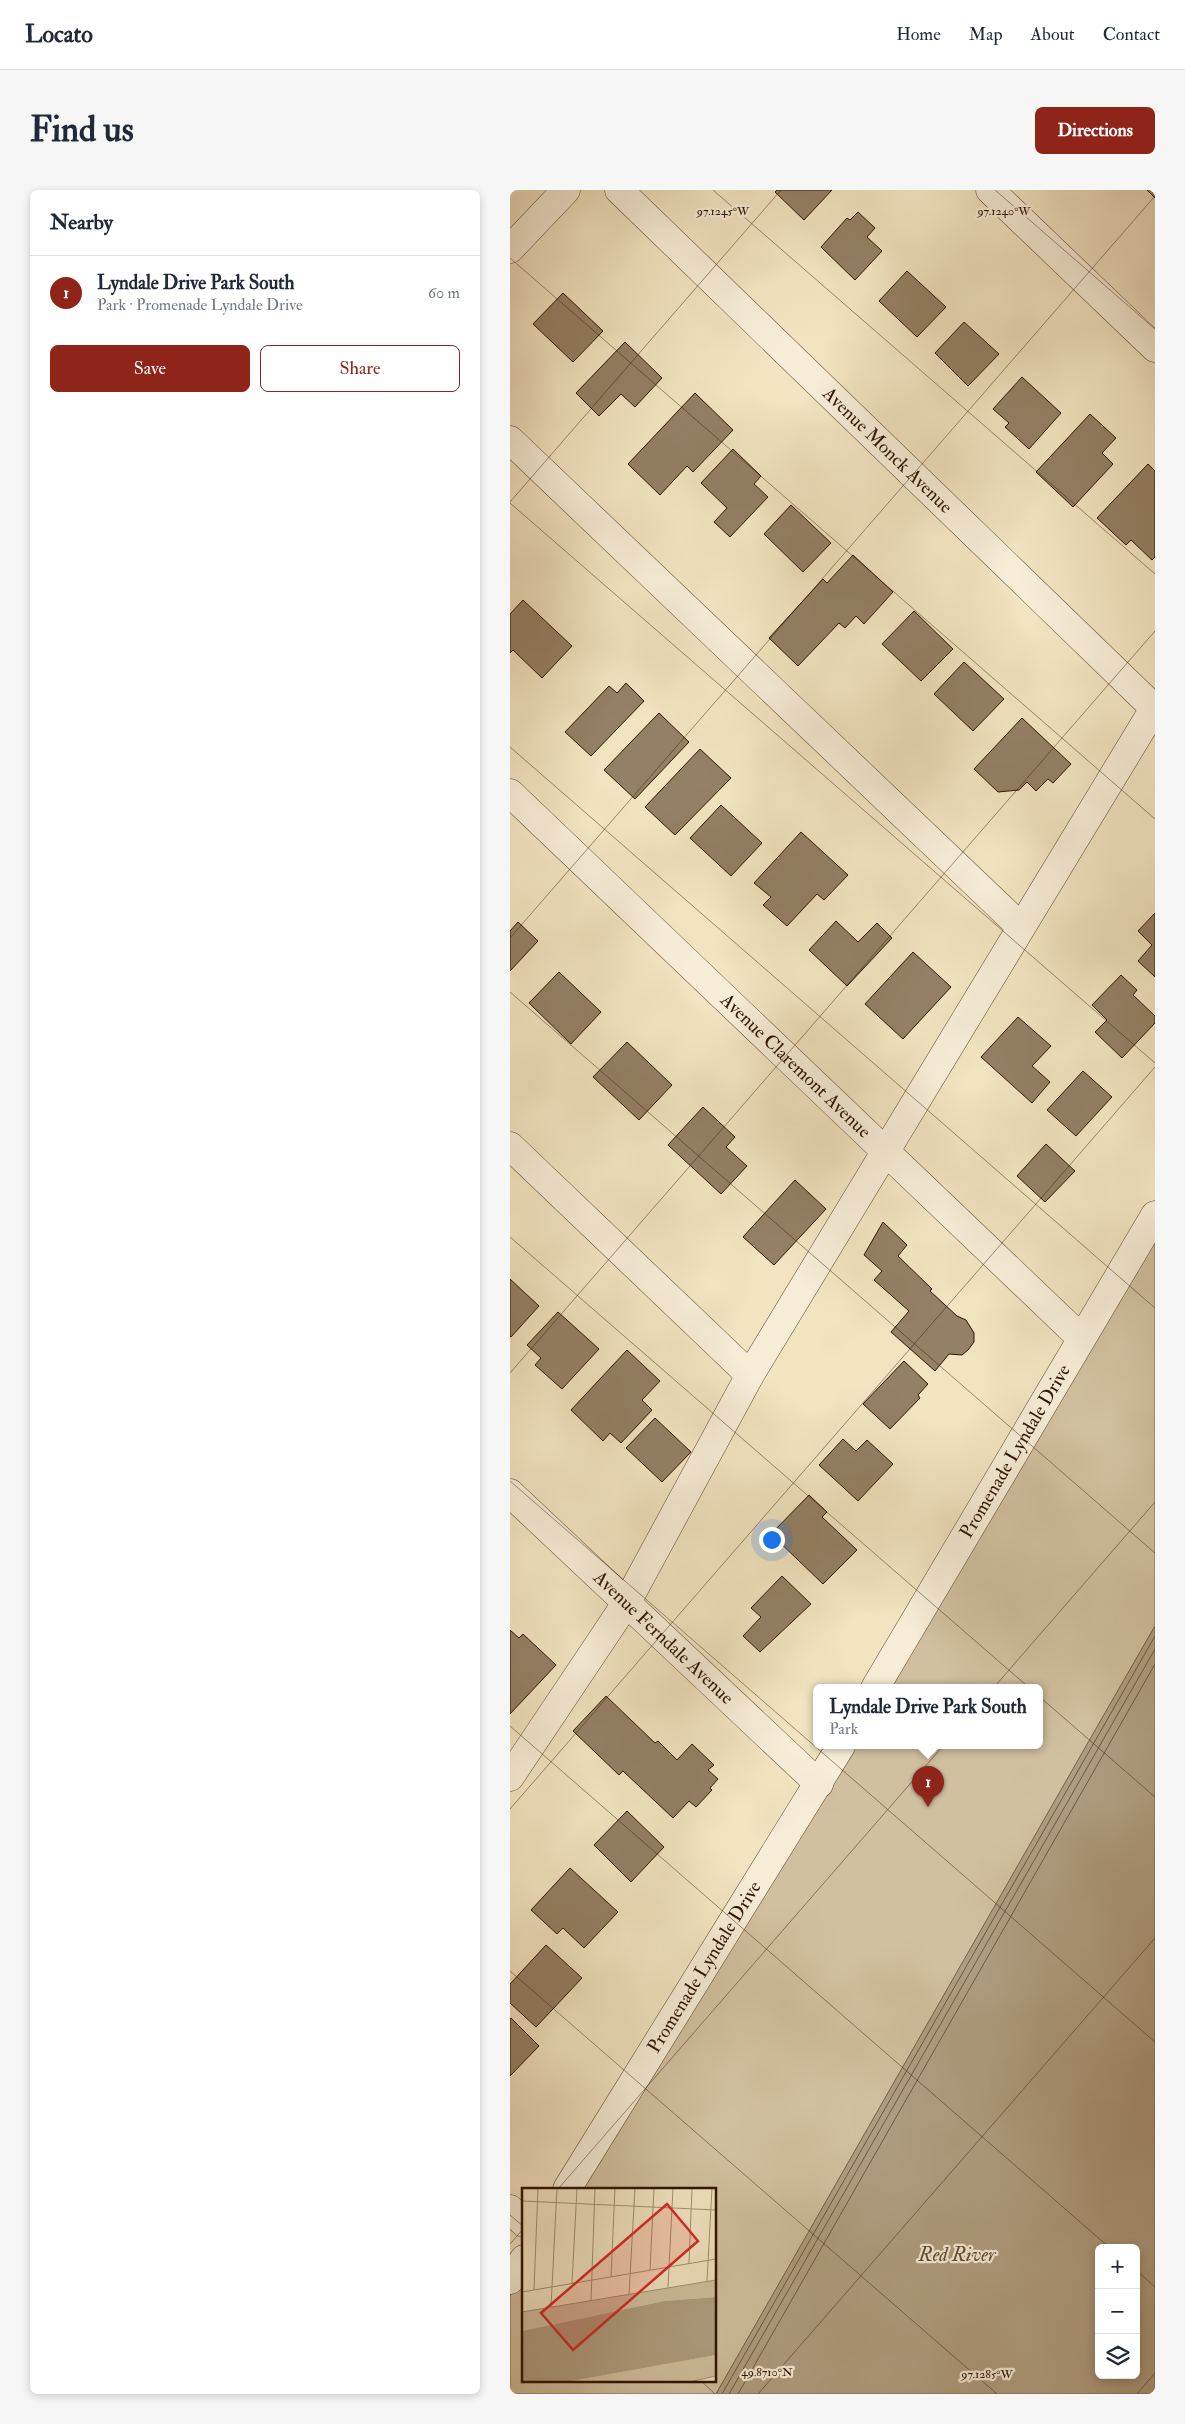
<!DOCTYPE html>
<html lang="en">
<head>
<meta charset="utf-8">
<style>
  :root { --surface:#fff; --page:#f6f6f7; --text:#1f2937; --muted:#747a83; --line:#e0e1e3; --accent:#8f2418 }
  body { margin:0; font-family:"IM FELL Double Pica",serif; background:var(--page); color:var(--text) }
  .controls { position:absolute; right:15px; bottom:15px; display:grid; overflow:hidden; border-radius:8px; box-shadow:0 2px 8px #0003 }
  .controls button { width:45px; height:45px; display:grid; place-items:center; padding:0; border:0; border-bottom:1px solid var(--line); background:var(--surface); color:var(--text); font:25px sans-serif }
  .you { position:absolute; left:261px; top:1349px; width:18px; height:18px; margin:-12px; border:4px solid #fff; border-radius:50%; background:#1a73e8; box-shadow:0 0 0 8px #1a73e833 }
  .badge { display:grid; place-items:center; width:32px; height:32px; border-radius:50%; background:var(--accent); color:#fff; font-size:16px; font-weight:700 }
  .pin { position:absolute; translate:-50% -41px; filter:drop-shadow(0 1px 2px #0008) }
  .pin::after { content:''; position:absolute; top:26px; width:18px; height:15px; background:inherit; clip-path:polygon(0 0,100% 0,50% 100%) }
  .popup { position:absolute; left:303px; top:1494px; width:230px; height:65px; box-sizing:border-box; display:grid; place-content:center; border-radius:8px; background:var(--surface); filter:drop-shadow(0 1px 4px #0005); font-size:16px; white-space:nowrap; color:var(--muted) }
  .popup b { font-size:19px; color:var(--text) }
  .popup::after { content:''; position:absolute; left:50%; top:100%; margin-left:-10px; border:10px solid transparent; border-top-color:var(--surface) }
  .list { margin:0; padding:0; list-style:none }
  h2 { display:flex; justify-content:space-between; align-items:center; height:65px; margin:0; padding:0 20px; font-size:21px }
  h2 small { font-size:16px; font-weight:400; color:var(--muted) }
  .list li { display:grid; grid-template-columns:32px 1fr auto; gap:15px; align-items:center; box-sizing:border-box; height:75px; padding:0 20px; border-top:1px solid var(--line) }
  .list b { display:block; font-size:19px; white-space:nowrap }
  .list p { margin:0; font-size:16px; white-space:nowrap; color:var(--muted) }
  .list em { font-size:16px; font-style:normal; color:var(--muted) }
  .actions { display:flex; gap:10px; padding:15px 20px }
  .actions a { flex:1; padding:11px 0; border:1px solid var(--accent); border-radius:8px; text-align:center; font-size:18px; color:var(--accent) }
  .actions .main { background:var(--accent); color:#fff }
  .icon { flex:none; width:28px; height:28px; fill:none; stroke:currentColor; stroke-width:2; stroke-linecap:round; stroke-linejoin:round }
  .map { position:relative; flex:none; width:645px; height:2204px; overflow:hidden; border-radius:8px }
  header { display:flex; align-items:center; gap:30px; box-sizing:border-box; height:70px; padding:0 25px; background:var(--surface); border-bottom:1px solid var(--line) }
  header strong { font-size:24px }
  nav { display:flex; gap:28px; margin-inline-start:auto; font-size:18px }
  .intro { display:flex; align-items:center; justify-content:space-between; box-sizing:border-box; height:120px; padding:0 30px }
  h1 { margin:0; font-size:35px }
  .button { padding:12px 22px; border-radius:8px; background:var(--accent); color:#fff; font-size:18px; font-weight:700 }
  main { display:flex; gap:30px; padding:0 30px }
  aside { flex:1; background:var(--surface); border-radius:8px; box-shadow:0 2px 8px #0003 }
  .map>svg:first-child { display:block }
  .green { fill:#d1c0a0; stroke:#806a50 }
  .water { fill:#af9d80; stroke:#7b664d; fill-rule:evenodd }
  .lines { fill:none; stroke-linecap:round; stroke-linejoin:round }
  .shore { stroke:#6e5840; stroke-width:1 }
  .building { fill:#948065; stroke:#2e1301 }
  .minor-casing { stroke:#5f4731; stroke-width:29 }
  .minor { stroke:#f7edd7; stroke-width:28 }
  .ticks { fill:none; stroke:#2e1301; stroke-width:1; stroke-opacity:0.45 }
  .labels { text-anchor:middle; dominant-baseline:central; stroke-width:4.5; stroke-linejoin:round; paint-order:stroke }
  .street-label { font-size:19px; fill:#2e1301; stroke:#f7edd7 }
  .water-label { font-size:20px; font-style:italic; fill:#624a34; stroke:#f7edd7 }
  .inset-road { fill:none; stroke:#a49074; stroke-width:1 }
  .view { fill:#d62828; fill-opacity:0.15; stroke:#d62828; stroke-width:2.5 }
  .inset-edge { fill:none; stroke:#2e1301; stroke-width:2.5 }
  .ticks-label { font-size:12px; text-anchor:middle; fill:#2e1301; stroke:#f7edd7; stroke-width:4.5; stroke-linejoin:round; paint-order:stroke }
</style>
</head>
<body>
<header>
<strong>Locato</strong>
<nav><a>Home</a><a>Map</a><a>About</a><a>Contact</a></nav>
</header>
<div class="intro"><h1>Find us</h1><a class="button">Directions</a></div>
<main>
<aside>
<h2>Nearby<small></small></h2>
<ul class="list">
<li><span class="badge">1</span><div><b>Lyndale Drive Park South</b><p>Park · Promenade Lyndale Drive</p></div><em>60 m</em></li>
</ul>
<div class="actions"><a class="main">Save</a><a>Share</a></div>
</aside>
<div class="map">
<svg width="645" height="2204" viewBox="0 0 645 2204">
  <rect width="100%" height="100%" fill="#f2e4c1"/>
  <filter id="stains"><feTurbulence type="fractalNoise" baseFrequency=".004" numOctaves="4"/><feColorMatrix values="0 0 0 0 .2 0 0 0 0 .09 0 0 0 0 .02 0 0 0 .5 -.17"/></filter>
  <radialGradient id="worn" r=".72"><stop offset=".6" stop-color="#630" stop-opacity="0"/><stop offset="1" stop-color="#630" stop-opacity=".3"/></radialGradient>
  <!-- green -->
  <path class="green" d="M645,1025V1436L206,2204H0V2093L14,2070V2190H205V1999H57L331,1556H529V1498H365Z"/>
  <!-- water -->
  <path class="water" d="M645,1436V2204H206L588,1535ZM589,2058H626V2185H589Z"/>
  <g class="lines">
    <!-- shore -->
    <path class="shore" d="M212,2204L645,1446
      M219,2204L645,1459
      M228,2204L645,1474"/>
  </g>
  <!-- building -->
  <path class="building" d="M267,0H322L294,30L265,2Z
    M637,0H645V8Z
    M348,22L365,38L357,47L372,61L345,90L311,57L337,28L340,30Z
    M397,81L436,117L407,147L369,111Z
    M53,103L93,141L63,172L23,134Z
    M454,132L489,164L458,196L425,163Z
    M115,152L152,188L125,217L111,204L89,226L66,203Z
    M512,187L551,223L519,259L495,237L499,233L483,219Z
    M185,203L223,240L183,282L177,276L150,305L118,274Z
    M580,224L606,248L592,263L603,274L563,317L526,282Z
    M223,259L251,286L244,294L258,307L220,347L204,332L217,318L191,293Z
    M638,274L645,281V367L642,370L621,350L616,355L587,328Z
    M281,315L321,353L293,382L254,344Z
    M343,365L383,402L354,434L346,426L335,438L329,433L288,476L259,448L313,389L317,393Z
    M13,410L62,456L32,488L3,460L0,463V424Z
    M404,421L443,459L411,491L372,454Z
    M454,472L494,509L463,541L424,504Z
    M116,493L134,511L81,566L55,542L99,496L107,503Z
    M149,523L179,552L125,609L94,580Z
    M512,528L561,574L543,593L538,589L526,601L517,592L509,600L488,602L464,579Z
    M190,559L221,588L165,645L135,617Z
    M211,615L252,653L221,686L180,648Z
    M291,642L338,685L314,710L307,704L277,736L253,715L261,707L244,693Z
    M645,723V787L628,771L642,755L628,741Z
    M326,731L348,752L367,733L382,748L337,796L299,760Z
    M8,732L28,751L0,781V741Z
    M403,762L441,797L393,849L355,814Z
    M49,782L91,822L61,854L19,813Z
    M611,785L627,800L623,805L645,826V833L612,868L585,842L597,830L582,815Z
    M508,827L541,856L522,876L540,892L522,913L471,867Z
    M117,852L162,895L129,930L83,887Z
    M573,881L602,907L566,946L537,920Z
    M193,917L225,947L216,957L237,976L211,1004L158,955Z
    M536,954L565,981L535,1012L507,986Z
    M285,990L316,1019L264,1075L233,1047Z
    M373,1032L397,1055L388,1066L422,1099L420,1101L447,1126L456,1130L464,1143V1152L458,1160L452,1165L439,1164L425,1181L381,1142L399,1121L364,1090L372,1081L354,1065Z
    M0,1089L29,1116L1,1147L0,1146Z
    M48,1122L89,1159L52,1199L25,1175L31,1168L17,1155Z
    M117,1160L150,1191L132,1210L142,1220L111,1253L100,1243L93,1251L61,1220Z
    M394,1171L418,1194L408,1205L410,1208L380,1239L353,1214Z
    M145,1228L181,1262L152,1292L116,1258Z
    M333,1249L346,1261L357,1250L383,1274L348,1311L309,1275Z
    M299,1305L317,1322L312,1327L347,1360L313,1394L261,1344Z
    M272,1386L301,1414L250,1462L233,1446L251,1427L241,1418Z
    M0,1440L9,1448L13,1444L46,1475L0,1524Z
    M96,1506L145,1553L148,1551L167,1570L182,1554L204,1575L198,1580L208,1589L200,1598L202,1600L186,1617L179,1611L163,1628L113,1581L109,1585L63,1541Z
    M117,1621L154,1657L121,1692L84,1655Z
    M60,1678L108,1722L74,1758L53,1738L47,1744L21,1720Z
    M36,1755L72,1788L26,1837L0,1813V1794Z
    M1,1828L29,1856L0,1886V1829Z"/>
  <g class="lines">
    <!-- minor casing -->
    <g class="minor-casing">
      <g id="minor">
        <path id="s1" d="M109,0L645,519"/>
        <path d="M480,0L645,158"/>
        <path d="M0,59L56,0"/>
        <path d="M0,250L511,737"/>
        <path id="s2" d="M0,603L571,1148"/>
        <path d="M0,956L240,1185"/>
        <path id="s3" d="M0,1303L309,1594"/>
        <path id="s4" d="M365,1498L645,1025"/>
        <path d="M0,1587L117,1412L240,1185L645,517"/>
        <path id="s5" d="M57,1999L331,1556"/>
        <path d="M0,2019L14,2033"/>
        <path d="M0,2090L14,2069"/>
      </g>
    </g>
    <!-- minor -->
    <use href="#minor" class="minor"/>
  </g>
  <!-- ticks -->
  <path class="ticks" d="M203,0L645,384M485,0L645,139M0,68L645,629M0,312L271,0M0,313L645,873M0,557L645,1118M0,748L645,6M0,802L645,1363M0,1047L645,1607M0,1183L645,441M0,1291L645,1852M0,1536L600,2058M0,1619L645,877M0,1781L487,2204M48,1999L645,1312M0,2025L14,2037M0,2054L14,2038M626,2080L645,2097M190,2190L205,2204M248,2204L645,1748M627,2204L645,2183"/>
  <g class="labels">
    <!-- street labels -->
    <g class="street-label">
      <text stroke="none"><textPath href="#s1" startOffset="374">Avenue Monck Avenue</textPath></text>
      <text stroke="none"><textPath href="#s2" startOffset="395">Avenue Claremont Avenue</textPath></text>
      <text stroke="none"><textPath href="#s4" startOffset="275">Promenade Lyndale Drive</textPath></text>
      <text stroke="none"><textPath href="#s3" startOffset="211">Avenue Ferndale Avenue</textPath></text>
      <text stroke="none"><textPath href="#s5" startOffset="261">Promenade Lyndale Drive</textPath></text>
    </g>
    <!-- water labels -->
    <g class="water-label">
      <text x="447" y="2064">Red River</text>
    </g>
  </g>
  <!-- overview -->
  <g transform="translate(12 1998)">
    <rect width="194" height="194" fill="#f2e4c1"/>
    <path d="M194,92V109L142,113L0,143V124ZM194,167V188L167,194H44Z" fill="#d1c0a0"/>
    <path d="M194,109V167L44,194H0V143L142,113Z" fill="#af9d80"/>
    <path class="inset-road" d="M0,13L194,22M167,75L170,0M128,82L132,0M89,89L93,0M185,93L190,0M50,95L55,0M146,99L151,0M12,102L16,0M0,104L194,71M107,106L113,0M69,113L73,0M29,119L35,0M0,124L194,92M167,194L194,188"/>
    <path class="view" d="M145,16L176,53L51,162L19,125Z"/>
    <rect width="194" height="194" class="inset-edge"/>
  </g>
  <g class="ticks-label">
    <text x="213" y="25">97.1245°W</text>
    <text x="494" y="25">97.1240°W</text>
    <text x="257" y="2186">49.8710°N</text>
    <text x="477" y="2188">97.1285°W</text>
  </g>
  <rect width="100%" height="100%" filter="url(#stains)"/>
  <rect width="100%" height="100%" fill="url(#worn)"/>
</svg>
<div class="controls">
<button>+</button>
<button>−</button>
<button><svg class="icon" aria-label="layers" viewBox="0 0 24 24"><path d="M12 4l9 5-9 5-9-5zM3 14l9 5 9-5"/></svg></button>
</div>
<div class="you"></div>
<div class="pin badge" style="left:418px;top:1617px">1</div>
<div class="popup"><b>Lyndale Drive Park South</b>Park</div>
</div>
</main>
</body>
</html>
